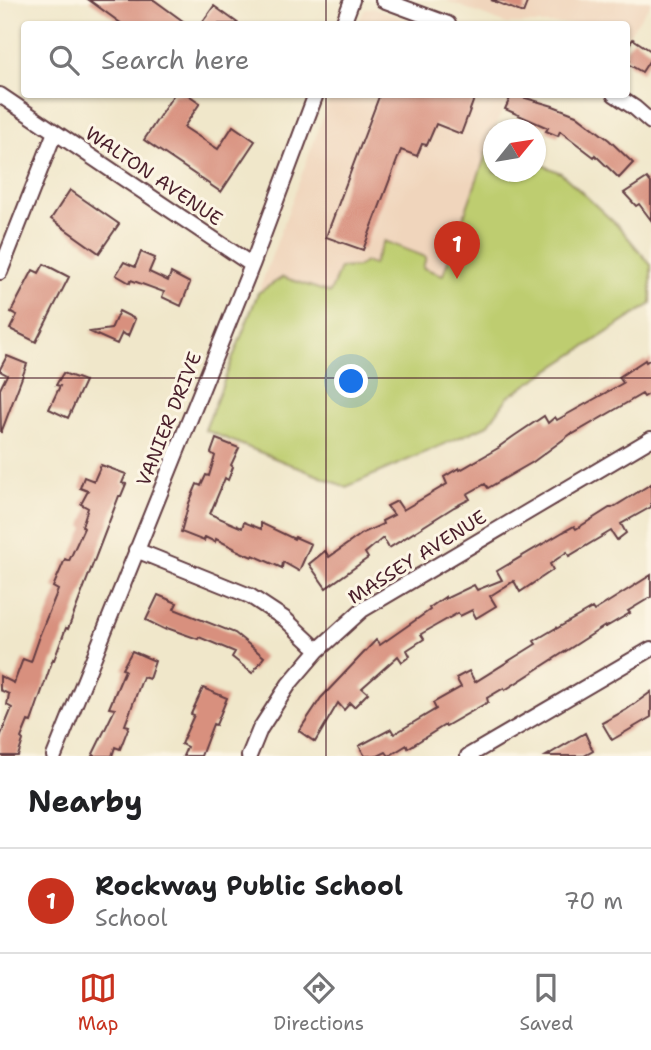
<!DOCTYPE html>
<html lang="en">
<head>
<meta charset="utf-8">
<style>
  :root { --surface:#fff; --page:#f2f2f2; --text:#202124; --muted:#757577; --line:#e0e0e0; --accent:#c8321e }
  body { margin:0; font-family:"Shantell Sans",sans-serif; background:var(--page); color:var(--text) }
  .compass { position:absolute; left:483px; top:119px; width:63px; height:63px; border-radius:50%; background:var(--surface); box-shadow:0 2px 5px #0004; rotate:60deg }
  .you { position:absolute; left:352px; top:382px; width:24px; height:24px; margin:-18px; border:5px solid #fff; border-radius:50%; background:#1a73e8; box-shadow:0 0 0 10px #1a73e833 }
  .badge { display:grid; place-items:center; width:46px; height:46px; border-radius:50%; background:var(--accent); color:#fff; font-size:23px; font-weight:700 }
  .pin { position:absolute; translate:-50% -58px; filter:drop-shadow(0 2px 4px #0008) }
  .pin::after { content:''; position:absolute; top:37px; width:24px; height:21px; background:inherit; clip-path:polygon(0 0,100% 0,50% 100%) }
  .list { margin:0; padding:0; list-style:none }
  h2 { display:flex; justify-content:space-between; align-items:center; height:91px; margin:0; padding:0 28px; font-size:30px }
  h2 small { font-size:23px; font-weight:400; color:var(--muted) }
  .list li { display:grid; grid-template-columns:46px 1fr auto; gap:21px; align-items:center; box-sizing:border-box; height:105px; padding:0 28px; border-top:2px solid var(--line) }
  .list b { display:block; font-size:26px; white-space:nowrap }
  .list p { margin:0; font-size:23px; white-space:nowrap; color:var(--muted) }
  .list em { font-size:23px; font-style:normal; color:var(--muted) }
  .icon { flex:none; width:38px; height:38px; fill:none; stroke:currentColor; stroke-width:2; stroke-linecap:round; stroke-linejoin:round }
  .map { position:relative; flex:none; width:651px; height:756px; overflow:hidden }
  .search { position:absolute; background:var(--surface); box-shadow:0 2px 5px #0004; left:21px; right:21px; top:21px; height:77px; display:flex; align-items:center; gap:18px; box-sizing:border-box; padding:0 24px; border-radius:7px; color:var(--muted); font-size:26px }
  .sheet { height:196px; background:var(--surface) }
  nav { display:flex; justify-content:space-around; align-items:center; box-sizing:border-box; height:98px; border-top:2px solid var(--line); background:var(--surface); font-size:19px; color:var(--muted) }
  nav a { display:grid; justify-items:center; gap:4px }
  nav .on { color:var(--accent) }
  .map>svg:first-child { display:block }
  .built { fill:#f0d5bc }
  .green { fill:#becd70; stroke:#84764e; stroke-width:2 }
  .building { fill:#d8907e }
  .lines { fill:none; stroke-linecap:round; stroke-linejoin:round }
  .street-casing { stroke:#633d43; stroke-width:18 }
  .street { stroke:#fff; stroke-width:14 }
  .grid { fill:none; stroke:#4a1f2b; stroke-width:2; stroke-opacity:0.55 }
  .labels { text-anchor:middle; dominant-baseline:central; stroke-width:6; stroke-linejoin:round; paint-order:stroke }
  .street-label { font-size:19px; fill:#4a1f2b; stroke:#fcf5e5 }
</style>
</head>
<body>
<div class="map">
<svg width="651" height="756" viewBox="0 0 651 756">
  <rect width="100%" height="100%" fill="#fcf5e5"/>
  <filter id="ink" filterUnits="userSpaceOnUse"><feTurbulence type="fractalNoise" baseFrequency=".0143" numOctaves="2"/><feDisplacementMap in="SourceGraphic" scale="14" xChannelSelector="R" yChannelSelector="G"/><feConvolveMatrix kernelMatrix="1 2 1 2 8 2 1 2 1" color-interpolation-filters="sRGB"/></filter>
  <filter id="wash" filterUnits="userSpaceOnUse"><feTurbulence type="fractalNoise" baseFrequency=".00686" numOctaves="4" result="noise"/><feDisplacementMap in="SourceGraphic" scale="28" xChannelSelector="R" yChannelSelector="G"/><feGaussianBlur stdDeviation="1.57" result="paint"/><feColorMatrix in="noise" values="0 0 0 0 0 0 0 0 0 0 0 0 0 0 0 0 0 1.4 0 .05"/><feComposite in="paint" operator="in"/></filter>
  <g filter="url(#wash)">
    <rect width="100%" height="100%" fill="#f0e7ca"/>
    <!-- built -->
    <path class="built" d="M445,0H651V3L627,37L626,24H506Z
      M373,7L418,24H357L365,9Z
      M331,95H508L495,129L494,130L491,143L493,145L494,172H536V162L561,173L621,229L651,265V304L508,397L488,425L346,487L205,430L258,293Z"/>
    <!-- green -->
    <path class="green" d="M490,143L493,145L494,172H536V162L561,173L621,229L651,265V304L508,397L488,425L346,487L205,430L258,293L283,277L330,293L340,268L357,267L365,262L373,265L384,241L426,257L423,268L443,275Z"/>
    <g id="blocks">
      <!-- building -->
      <path class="building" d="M89,0H154L187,24H122Z
        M491,0H528L523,13Z
        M214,6L239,24H201Z
        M633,39L651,51V58L642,72L628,64L630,60L626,58V49Z
        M174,94H187L200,103L184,127L218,149L233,126L255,141L221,192L144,140Z
        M380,94H463L474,99L461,134L436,124L427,145L422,144L417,156L401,150L363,250L326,237Z
        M512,94L553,106L576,115L609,140L633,163L619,178L595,155L594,157L560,131L558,136L546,131L548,128L505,109Z
        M647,178L651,183V220L639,204L636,206L624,193Z
        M70,190L119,224L99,253L51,219Z
        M141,252L155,258L149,272L168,281L171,273L190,283L181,306L162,297L164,292L131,280L130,283L116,275L124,262L135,267Z
        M44,264L69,277L36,342L10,329L17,315L11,312L33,270L39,273Z
        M119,311L135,319L128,336L122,333L117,344L90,332L111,329Z
        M7,356L27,364L1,433L0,389L7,375L0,371V369Z
        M651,359V393L644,397L642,394L573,434L572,433L533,462L488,488L485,484L467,494L470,499L454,507L389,548L383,538L365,553L368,558L326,588L309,564L325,551L329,557L363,533L383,524L382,521L394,515L387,506L397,501L403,510L447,484L444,477L459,468L460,470L500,447V446L514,436L544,416L548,423L555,417L557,420L623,383L619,377L645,360L646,362Z
        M63,373L85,381L68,418L49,409L60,386L56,385Z
        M216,439L239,448L231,465L233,467L228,480L225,478L210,514L242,528L244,522L261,529V523L294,539L295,537L311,544L299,571L283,562L282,568L253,555L252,557L234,549V548L216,539L215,542L205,537L204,541L181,532L189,503L197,484L201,486L206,475L209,476L215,456L211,453Z
        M101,465L126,474L122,483L126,484L121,496H119L68,629L66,628L54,660L53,659L31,722L28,721L21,738L23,740L18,756H0V737L12,708L7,705L9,694L0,690V676L14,683L23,659L31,662L39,639H38L58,590L53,587L65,559L69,561L84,528L82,526L88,508L81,504L88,491L80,488L84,477L94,481Z
        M651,484V507L621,524L626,533L617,540L611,531L569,556L567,552L550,564L553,570L520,592L514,581L490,596L496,606L476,618L472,610L460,616L458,613L421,634L424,639L407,650L410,656L402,662L398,656L362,688L368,693L354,707L350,703L344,710L338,703L315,742L299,731L321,698L376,640L380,645L430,610L429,608L445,597V599L474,585L477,590L502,580L497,571L563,532L574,526L576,529L611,507L612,508Z
        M651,575V597L628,611L630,613L606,627L605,626L505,690L504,688L487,698L488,702L446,726L445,725L408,748L407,745L389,756L386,752L378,756H365L359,746L391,729L394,734L436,709L433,703L461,687L456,678L469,671L475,682L536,644L534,641L556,628V629L592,608L594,611Z
        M158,595L177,603L174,609L235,633L264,657L252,673L232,657L235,652L199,637L198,639L167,628L166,630L146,620Z
        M132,651L155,661L149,679L143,677L125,725L129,726L120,749L115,747L112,756H92L115,709L109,708L125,670L122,669Z
        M203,688L227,698L216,725L213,724L201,756H183L187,747L181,744L194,715L191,714Z
        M651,692V717L612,740L602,723L626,710Z
        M585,733L593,751L584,756H546Z"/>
    </g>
  </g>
  <g filter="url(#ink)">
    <use href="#blocks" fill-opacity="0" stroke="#633d43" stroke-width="2"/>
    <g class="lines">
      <!-- street casing -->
      <g class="street-casing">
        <path id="street" d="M383,0L448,24
          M343,24L352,0
          M614,94L635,108L651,122
          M0,95L252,265
          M0,272L55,132
          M136,550L250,596L285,619L318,650
          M54,756L252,265L316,94
          M249,756L260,729L289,684L318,650L362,610L651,439
          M468,756L651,649"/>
      </g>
      <!-- street -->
      <use href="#street" class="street"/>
    </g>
  </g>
  <!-- grid -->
  <path class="grid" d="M326,0V24M326,94V756M0,378H651"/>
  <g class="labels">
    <!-- street labels -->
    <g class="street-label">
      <text transform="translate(154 176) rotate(34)">WALTON AVENUE</text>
      <text transform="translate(169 419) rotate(-68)">VANIER DRIVE</text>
      <text transform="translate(417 557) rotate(-32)">MASSEY AVENUE</text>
    </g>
  </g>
</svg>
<svg class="compass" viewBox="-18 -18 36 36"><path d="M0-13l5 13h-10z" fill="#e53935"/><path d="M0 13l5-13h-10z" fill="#757577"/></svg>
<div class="you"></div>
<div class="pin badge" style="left:457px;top:279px">1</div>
<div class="search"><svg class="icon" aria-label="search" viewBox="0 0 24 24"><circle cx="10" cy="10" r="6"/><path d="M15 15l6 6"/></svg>Search here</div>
</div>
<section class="sheet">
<h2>Nearby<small></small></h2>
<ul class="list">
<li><span class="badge">1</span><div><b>Rockway Public School</b><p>School</p></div><em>70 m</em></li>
</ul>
</section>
<nav>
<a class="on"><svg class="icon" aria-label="map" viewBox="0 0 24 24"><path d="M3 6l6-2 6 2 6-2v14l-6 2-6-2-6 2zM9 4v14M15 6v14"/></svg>Map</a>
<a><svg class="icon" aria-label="directions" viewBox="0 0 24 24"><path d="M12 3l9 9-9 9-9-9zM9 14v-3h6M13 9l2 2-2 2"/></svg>Directions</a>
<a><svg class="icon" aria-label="saved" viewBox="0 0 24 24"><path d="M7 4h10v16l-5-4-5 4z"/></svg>Saved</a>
</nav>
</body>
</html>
